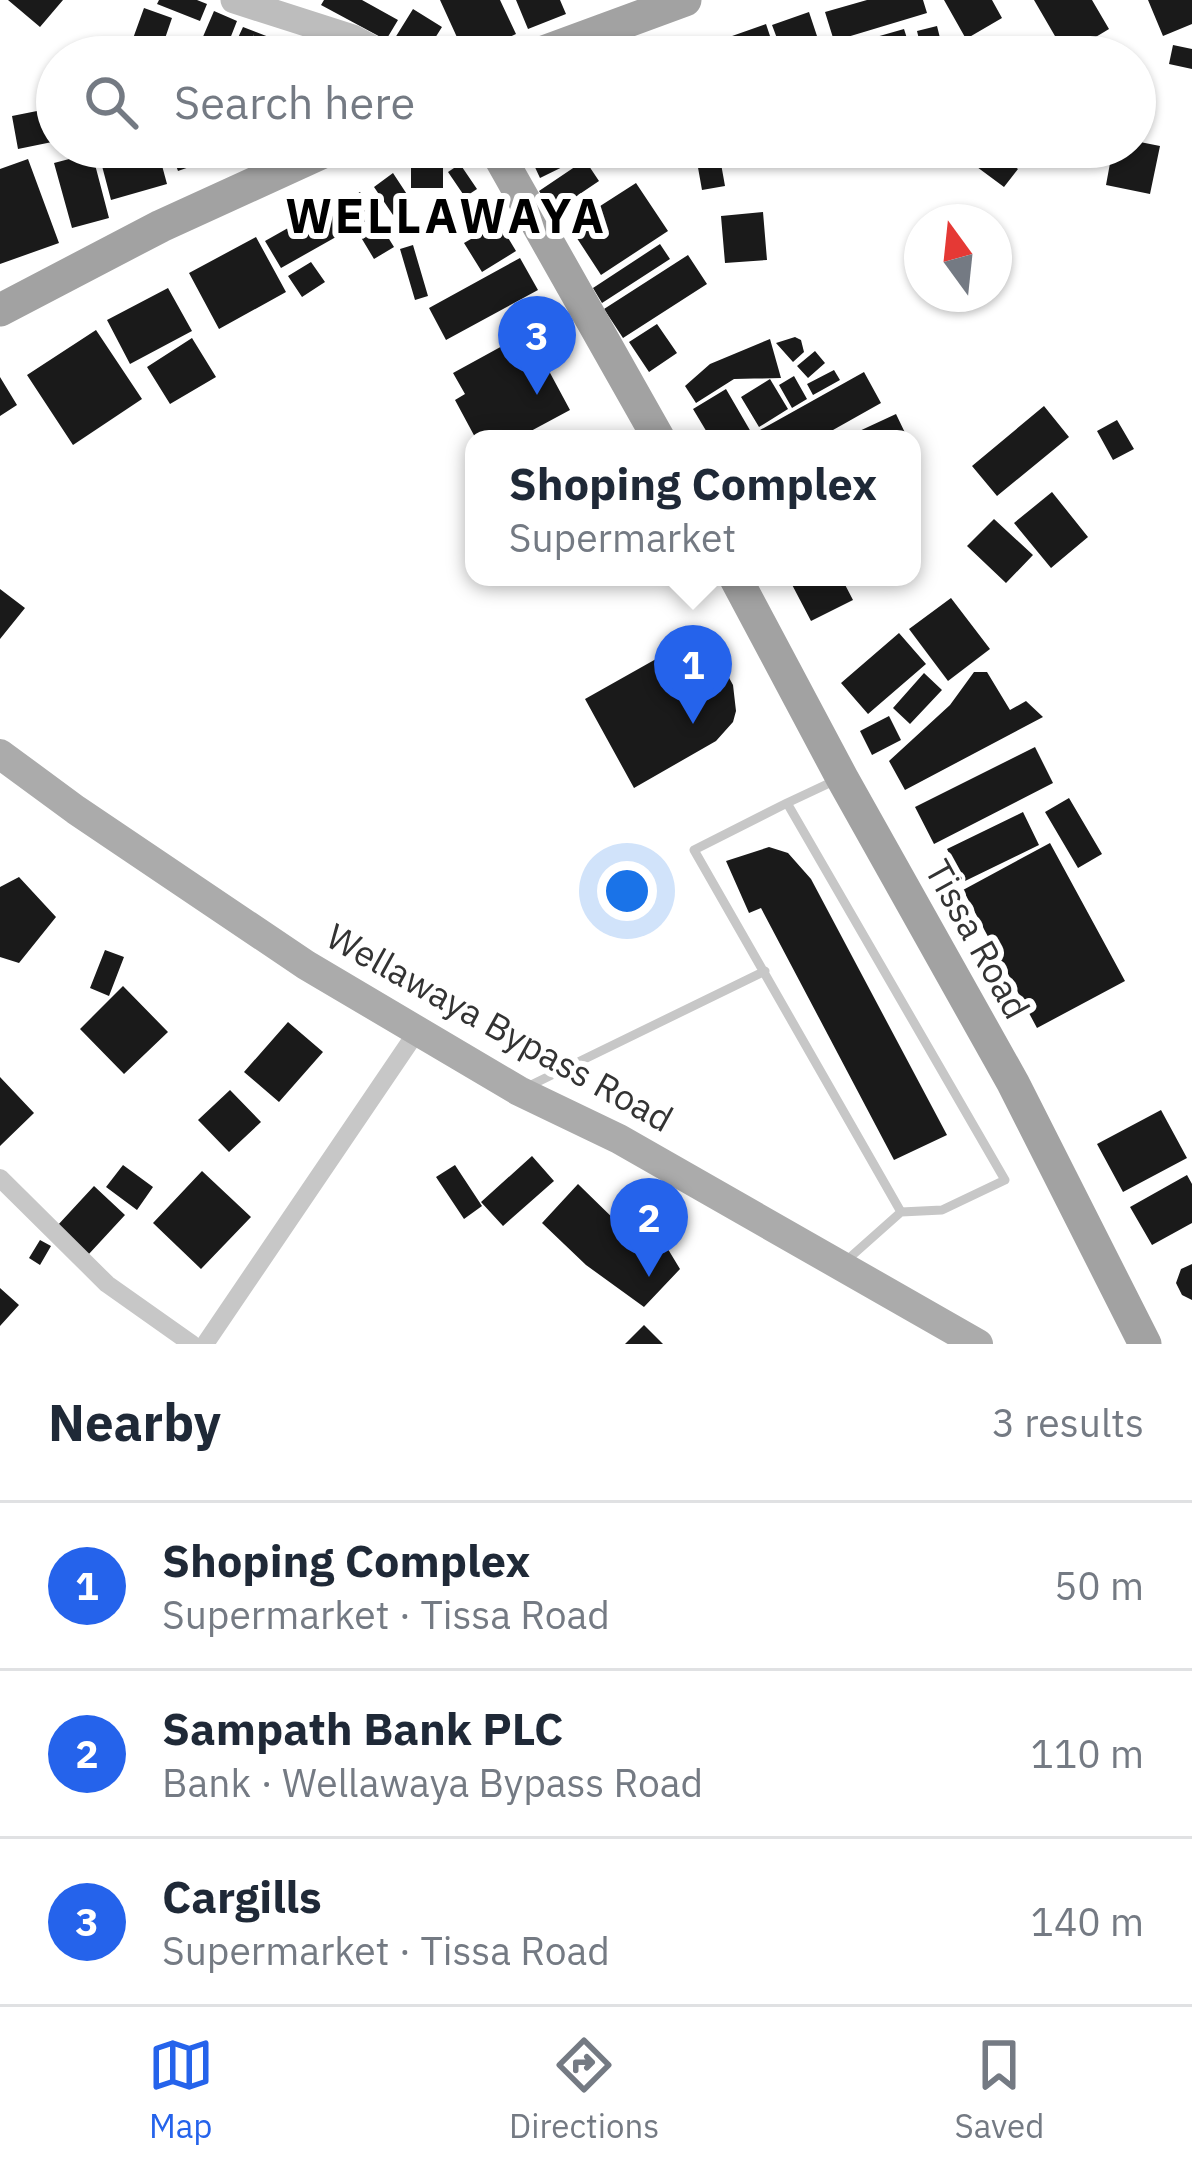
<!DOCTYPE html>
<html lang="en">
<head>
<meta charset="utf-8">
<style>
  :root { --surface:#fff; --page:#f2f2f3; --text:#1f2937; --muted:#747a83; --line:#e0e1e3; --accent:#2563eb }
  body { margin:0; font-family:"IBM Plex Sans",sans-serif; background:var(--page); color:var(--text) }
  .compass { position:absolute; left:904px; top:204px; width:108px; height:108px; border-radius:50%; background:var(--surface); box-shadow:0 3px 9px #0004; rotate:345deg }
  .you { position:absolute; left:627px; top:891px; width:42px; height:42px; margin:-30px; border:9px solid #fff; border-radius:50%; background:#1a73e8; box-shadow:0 0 0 18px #1a73e833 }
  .badge { display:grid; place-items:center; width:78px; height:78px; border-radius:50%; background:var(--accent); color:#fff; font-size:39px; font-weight:700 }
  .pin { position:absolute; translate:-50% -99px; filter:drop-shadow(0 3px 6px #0008) }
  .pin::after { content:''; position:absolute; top:63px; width:42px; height:36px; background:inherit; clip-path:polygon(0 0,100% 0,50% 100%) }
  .popup { position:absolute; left:465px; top:430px; width:456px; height:156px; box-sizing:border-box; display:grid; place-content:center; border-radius:24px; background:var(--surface); filter:drop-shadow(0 3px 9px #0005); font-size:39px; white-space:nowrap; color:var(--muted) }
  .popup b { font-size:45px; color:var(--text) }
  .popup::after { content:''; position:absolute; left:50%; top:100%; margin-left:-24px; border:24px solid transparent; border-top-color:var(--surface) }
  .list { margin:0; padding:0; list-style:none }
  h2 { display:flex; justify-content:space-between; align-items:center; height:156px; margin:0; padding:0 48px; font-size:51px }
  h2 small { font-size:39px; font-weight:400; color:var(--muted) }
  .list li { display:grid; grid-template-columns:78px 1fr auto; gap:36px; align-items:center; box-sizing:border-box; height:168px; padding:0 48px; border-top:3px solid var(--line) }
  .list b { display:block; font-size:45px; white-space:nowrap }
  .list p { margin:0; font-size:39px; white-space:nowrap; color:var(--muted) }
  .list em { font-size:39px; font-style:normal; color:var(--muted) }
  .icon { flex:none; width:66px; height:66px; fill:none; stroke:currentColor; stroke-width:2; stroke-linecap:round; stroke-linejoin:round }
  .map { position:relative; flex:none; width:1192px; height:1344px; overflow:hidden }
  .search { position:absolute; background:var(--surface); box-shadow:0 3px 9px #0004; left:36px; right:36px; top:36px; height:132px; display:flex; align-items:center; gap:30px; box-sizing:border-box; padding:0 42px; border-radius:66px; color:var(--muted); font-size:45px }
  .sheet { height:660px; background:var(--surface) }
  nav { display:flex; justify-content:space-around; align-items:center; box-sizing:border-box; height:168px; border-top:3px solid var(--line); background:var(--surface); font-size:33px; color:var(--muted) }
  nav a { display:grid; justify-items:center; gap:6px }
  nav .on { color:var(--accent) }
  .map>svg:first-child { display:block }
  .building { fill:#1a1a1a }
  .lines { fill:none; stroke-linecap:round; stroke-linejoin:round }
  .service { stroke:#c7c7c7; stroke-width:9 }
  .minor { stroke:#c7c7c7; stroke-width:18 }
  .secondary { stroke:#bdbdbd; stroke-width:27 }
  .primary { stroke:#ababab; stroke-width:30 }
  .trunk { stroke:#a2a2a2; stroke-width:33 }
  .labels { text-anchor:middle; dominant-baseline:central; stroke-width:12; stroke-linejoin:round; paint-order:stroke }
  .street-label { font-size:36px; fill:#333; stroke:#fff }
  .district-label { font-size:48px; font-weight:bold; letter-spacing:3px; fill:#000; stroke:#fff }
</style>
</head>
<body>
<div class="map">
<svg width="1192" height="1344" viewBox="0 0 1192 1344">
  <rect width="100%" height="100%" fill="#fff"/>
  <!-- building -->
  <path class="building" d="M8,0H63L40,27Z
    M159,0H197L207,4L200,21L157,4Z
    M324,0H362L398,20L386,40L321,5Z
    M440,0H500L516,34L466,57Z
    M516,0H560L566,14L528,29Z
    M867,0H923L927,13L834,41L825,12Z
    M944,0H992L1002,18L966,39Z
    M1034,0H1092L1109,29L1066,55Z
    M1148,0H1192V24L1163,36Z
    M144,8L172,18L160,53L131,44Z
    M413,9L442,27L423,57H408L390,46Z
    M214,11L237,21L226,49L202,39Z
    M809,12L824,57H784L772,25Z
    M766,24L777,57H701L698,48Z
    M937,26L943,50L923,56L917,31Z
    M243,27L300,49L303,41L326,51L324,57H247L254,34L244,57H229Z
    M904,29L913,57H883L876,37Z
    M1173,45L1192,49V69L1169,64Z
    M57,107V141L18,149L12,116Z
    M1135,141L1160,146L1150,194L1106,185L1113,147H1135Z
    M97,147H157L167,184L111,200Z
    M169,147H208L212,159L178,171Z
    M240,147H295L250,168Z
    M565,147H588L591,153L540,178L533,163Z
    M891,147H912L914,163L894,167Z
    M990,148L1018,169L1004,187L977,167Z
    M92,153L109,218L72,228L54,163Z
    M720,158L725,186L702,190L697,162Z
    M28,159L59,243L0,264V169Z
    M585,160L599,181L553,212L539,191Z
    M460,164L477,189L465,197L448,172Z
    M411,165H443V188H411Z
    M393,173L412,202L393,215L374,187Z
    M636,183L668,231L601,275L569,226Z
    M360,192L394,247L374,259L341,204Z
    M480,195L493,221L477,229L464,203Z
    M327,206L343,233L281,268L265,241Z
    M763,212L767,260L725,263L721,216Z
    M499,223L516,251L482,272L464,243Z
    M256,237L286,292L219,329L189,273Z
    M660,244L670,259L602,303L593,288Z
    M413,245L428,296L415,300L400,249Z
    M688,255L707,284L623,338L604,309Z
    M520,258L538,290L446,340L429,308Z
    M311,262L325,282L302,297L288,276Z
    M168,288L192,331L130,364L107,320Z
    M657,324L677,353L649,372L629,342Z
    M96,330L142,399L73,445L27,375Z
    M528,332L570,410L516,439H476L455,400L465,394L453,373Z
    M795,337L801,340L804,352L793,362L776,343Z
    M192,338L216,377L170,404L147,367Z
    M770,339L781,378L734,379L696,403L685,386L710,364Z
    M815,351L825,363L808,378L797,366Z
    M834,370L840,380L813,395L807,384Z
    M864,372L881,403L817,439H744Z
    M794,376L807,399L792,408L779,385Z
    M0,377L17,405L0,416Z
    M770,379L788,409L759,427L741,397Z
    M726,389L751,432L739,439H711L693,409Z
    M1044,406L1069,437L997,496L972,466Z
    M896,414L908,439H858L855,433Z
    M1117,420L1134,449L1113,460L1097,431Z
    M1052,492L1088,537L1051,568L1014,523Z
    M994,519L1033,555L1006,583L967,546Z
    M788,577H841L853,600L811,621Z
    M0,589L25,608L0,639Z
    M951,598L990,649L948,681L909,629Z
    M704,632L733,685L736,711L733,722L716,741L634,788L585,699Z
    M899,633L926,664L868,714L841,683Z
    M974,672H987L1010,710L1026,701L1043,717L905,790L889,761L950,705Z
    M924,673L942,690L910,724L893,708Z
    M889,716L901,740L872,755L860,731Z
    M1035,747L1053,783L934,844L915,807Z
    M1069,798L1102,854L1078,868L1045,812Z
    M1023,812L1039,845L963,882L947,849Z
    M1050,843L1125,981L1037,1028L963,890Z
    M769,847L788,853L811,879L947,1135L894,1160L761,908L749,913L726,861Z
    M19,877L56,917L19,963L0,957V887Z
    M105,950L124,957L109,996L90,988Z
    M123,986L168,1032L124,1074L80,1029Z
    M288,1022L323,1052L279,1102L244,1072Z
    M0,1077L34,1113L0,1146Z
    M230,1090L261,1122L229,1152L198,1120Z
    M1161,1110L1187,1158L1123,1192L1097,1144Z
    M532,1156L554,1181L503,1226L481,1202Z
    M123,1165L153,1187L137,1210L106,1187Z
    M455,1165L482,1206L464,1219L436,1177Z
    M202,1171L251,1217L201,1269L153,1223Z
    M1187,1175L1192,1184V1223L1152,1245L1130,1207Z
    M578,1184L622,1227L660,1236L680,1269L644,1307L586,1265L542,1223Z
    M94,1186L125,1215L88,1255L57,1226Z
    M40,1240L51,1246L40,1265L29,1258Z
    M1192,1264V1300L1182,1295L1176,1283L1181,1269Z
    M0,1288L19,1305L0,1326Z
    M644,1325L663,1344H625Z"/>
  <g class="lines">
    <!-- service -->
    <path class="service" d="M787,803L1005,1180L942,1210L901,1212L694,850Z
      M787,803L836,780
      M527,1087L765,971
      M847,1260L901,1212"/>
    <!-- minor -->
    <path class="minor" d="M0,1178L107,1284L192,1344
      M205,1344L418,1030"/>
    <!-- secondary -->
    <path class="secondary" d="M234,0L353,38L388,57"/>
    <!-- primary -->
    <path class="primary" d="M0,754L76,810L306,965L519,1091L619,1139L978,1344"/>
    <!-- trunk -->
    <path class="trunk" d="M530,57L685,0
      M494,147L659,439
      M0,310L161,226L334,147
      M735,577L842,778L1013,1083L1145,1344"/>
  </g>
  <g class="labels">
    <!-- street labels -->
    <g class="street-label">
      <text transform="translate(978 939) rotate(61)">Tissa Road</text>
      <text transform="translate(500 1027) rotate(29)">Wellawaya Bypass Road</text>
    </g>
    <!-- district labels -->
    <g class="district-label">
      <text x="446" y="215">WELLAWAYA</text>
    </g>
  </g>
</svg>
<svg class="compass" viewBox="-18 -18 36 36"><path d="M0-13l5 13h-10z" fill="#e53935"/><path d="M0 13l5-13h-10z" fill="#747a83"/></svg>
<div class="you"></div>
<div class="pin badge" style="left:693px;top:724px">1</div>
<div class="popup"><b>Shoping Complex</b>Supermarket</div>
<div class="pin badge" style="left:649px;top:1277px">2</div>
<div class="pin badge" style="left:537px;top:395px">3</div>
<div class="search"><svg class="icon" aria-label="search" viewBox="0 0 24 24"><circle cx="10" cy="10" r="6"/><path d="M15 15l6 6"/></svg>Search here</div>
</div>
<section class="sheet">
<h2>Nearby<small>3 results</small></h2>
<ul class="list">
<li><span class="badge">1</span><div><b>Shoping Complex</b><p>Supermarket · Tissa Road</p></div><em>50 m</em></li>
<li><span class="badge">2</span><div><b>Sampath Bank PLC</b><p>Bank · Wellawaya Bypass Road</p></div><em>110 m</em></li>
<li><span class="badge">3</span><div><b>Cargills</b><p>Supermarket · Tissa Road</p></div><em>140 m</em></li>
</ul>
</section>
<nav>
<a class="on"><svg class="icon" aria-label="map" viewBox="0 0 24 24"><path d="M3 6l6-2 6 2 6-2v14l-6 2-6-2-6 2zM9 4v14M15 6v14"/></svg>Map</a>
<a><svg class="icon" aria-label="directions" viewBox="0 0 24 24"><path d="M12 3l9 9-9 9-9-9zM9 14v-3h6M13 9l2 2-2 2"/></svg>Directions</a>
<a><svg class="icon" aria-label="saved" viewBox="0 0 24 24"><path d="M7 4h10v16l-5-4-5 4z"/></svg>Saved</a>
</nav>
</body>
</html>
